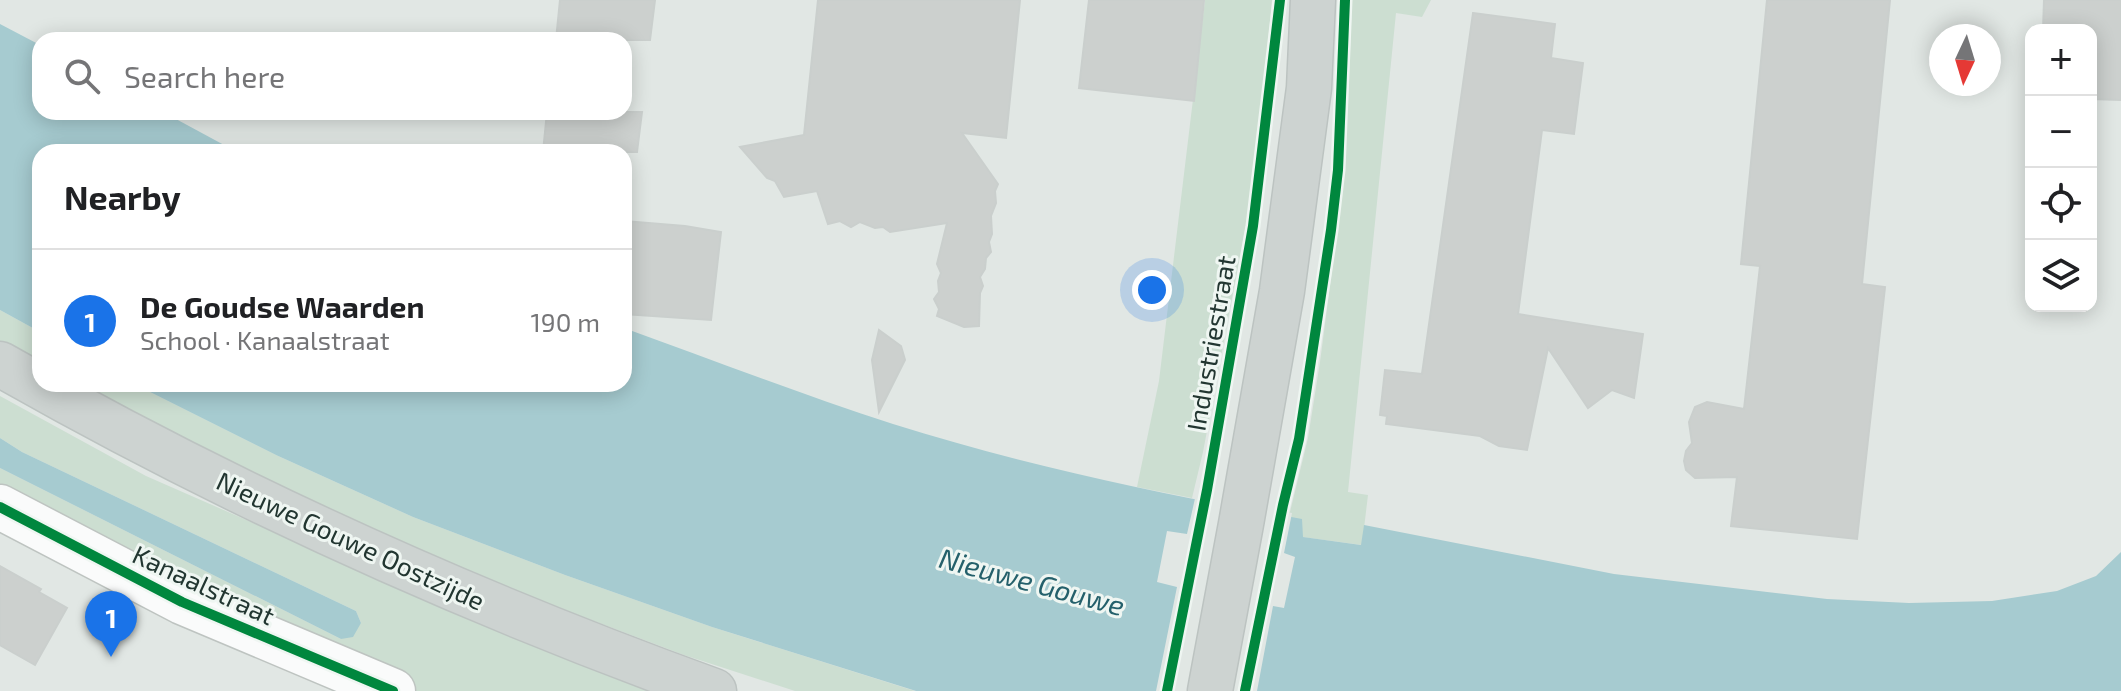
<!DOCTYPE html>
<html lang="en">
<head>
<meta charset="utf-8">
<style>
  :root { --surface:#fff; --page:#f6f6f6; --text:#202124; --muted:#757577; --line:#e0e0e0; --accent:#1a73e8 }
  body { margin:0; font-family:"Exo 2",sans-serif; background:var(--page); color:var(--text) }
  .controls { position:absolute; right:24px; top:24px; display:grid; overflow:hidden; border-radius:16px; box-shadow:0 4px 20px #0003 }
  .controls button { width:72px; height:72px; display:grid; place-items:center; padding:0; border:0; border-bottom:2px solid var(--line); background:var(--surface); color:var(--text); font:40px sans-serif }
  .compass { position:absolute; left:1929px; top:24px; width:72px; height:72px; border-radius:50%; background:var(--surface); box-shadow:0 4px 20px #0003; rotate:184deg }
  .you { position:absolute; left:1152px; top:290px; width:28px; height:28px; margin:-20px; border:6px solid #fff; border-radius:50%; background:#1a73e8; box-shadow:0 0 0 12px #1a73e833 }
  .badge { display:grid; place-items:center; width:52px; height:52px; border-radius:50%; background:var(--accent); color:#fff; font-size:26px; font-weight:700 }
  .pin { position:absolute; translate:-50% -66px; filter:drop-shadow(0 2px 4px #0008) }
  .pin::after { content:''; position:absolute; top:42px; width:28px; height:24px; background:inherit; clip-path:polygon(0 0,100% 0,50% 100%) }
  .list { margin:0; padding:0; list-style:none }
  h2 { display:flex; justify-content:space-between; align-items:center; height:104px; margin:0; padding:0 32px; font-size:34px }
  h2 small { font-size:26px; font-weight:400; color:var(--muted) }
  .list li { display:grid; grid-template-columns:52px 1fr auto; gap:24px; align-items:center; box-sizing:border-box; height:144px; padding:0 32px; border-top:2px solid var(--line) }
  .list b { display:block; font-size:30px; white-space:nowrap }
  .list p { margin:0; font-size:26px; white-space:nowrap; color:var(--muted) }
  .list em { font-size:26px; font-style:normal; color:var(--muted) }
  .icon { flex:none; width:44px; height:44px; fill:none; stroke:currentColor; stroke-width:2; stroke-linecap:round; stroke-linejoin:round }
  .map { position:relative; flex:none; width:2121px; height:691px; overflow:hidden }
  .search { position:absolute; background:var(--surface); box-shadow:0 4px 20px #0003; left:32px; top:32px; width:600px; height:88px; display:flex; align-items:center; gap:20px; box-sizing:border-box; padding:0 28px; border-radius:24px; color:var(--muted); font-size:30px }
  .panel { position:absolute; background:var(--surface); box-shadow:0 4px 20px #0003; left:32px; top:144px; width:600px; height:248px; border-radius:24px }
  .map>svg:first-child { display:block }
  .green { fill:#ccded1 }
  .water { fill:#a6cbd0 }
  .pier { fill:#e1e7e4 }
  .building { fill:#ccd0ce; stroke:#cacfcd; stroke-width:2 }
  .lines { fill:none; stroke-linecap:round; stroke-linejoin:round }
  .minor-casing { stroke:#bec4c1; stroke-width:47 }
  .major-casing { stroke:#bcc3c1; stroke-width:47 }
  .minor { stroke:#fafbfb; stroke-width:44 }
  .major { stroke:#cdd3d1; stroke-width:44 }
  .cycleway-casing { stroke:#eff6f2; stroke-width:15 }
  .cycleway { stroke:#00873e; stroke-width:10 }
  .labels { text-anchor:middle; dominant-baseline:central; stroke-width:6; stroke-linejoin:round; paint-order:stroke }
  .street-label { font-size:26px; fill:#223631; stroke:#eff6f2 }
  .water-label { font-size:28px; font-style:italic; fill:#24606b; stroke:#eff6f2 }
</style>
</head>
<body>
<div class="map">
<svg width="2121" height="691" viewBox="0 0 2121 691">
  <rect width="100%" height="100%" fill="#e1e7e4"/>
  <!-- green -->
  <path class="green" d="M1205,0H1272L1260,125L1246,224L1203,452L1192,498L1137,487L1159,381Z
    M1352,0H1431L1422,17L1396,13L1348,492L1368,495L1362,545L1302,537L1289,516L1308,438L1320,362L1337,232L1348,104Z
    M0,310L40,332V370L0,349Z
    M67,384H134L276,455L413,517L565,575L712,627L915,691H795L684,655L483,579L358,526Z
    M0,396L146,476L461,614L649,691H417L407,687L0,491V468L341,639L361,623L356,611L22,452L0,438Z"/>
  <!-- water -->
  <path class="water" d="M0,24L40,45V112H163L237,152H40V332L0,310Z
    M624,328C713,360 803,395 893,424C1027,466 1164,495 1302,519L1303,537L1361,545L1364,525L1614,574L1827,599L1909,603L1992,601L2057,591L2096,576L2121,552V691H916L712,627L565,575L413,517L276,455L134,384H624Z
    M0,438L22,452L356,611L361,623L353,637L341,639L0,468Z"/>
  <!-- pier -->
  <path class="pier" d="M1196,494L1292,513L1284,553L1295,557L1284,608L1273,606L1257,691H1156L1177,587L1157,582L1167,531L1187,534Z"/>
  <!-- building -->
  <path class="building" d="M560,0H655L650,40H556Z
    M818,0H1020L1006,138L962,133L998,184L995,191L996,203L991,216L992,234L989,242L991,252L986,258L985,269L980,277L983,286L980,293L979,326L964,327L937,316L939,309L934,299L939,292L938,281L941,273L937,264L947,223L890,232L883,227L875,228L860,222L851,227L840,221L828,224L817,191L784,197L775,181L767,178L740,147L804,135Z
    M1089,0H1204L1194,101L1079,88Z
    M1767,0H1890L1862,284L1885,287L1857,539L1731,526L1737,477L1695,478L1686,470L1684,461L1686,451L1692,443L1689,422L1695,407L1707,402L1744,409L1760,266L1741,264Z
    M2044,0H2121V100L2091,99V30H2043Z
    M1473,13L1555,24L1551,58L1583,63L1574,134L1542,130L1518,314L1643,334L1634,398L1612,390L1588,408L1548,348L1527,450L1499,446L1480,436L1386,424L1387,416L1380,415L1385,370L1422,374Z
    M547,112H642L637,152H543Z
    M624,221L685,226L721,232L711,320L624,314Z
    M879,330L901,346L905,360L879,412L872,360Z
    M0,566L41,589L39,592L67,608L35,665L0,645Z"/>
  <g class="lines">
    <!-- minor casing -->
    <g class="minor-casing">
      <path id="minor" d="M0,507L182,602L393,691"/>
    </g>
    <!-- major casing -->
    <g class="major-casing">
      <path id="major" d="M0,364C228,494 468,602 714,691
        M1210,691L1241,524L1282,291L1309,88L1313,0"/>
    </g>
    <!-- minor -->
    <use href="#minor" class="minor"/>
    <!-- major -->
    <use href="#major" class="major"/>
    <!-- cycleway casing -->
    <g class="cycleway-casing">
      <path id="cycleway" d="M0,507L182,602L393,691
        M1167,691L1207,490L1253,226L1280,0
        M1245,691L1283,505L1299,439L1331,230L1338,170L1345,0"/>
    </g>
    <!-- cycleway -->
    <use href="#cycleway" class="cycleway"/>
  </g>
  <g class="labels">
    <!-- street labels -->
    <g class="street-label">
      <text transform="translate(1210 343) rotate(-80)">Industriestraat</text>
      <text transform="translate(351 540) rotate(25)">Nieuwe Gouwe Oostzijde</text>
      <text transform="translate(204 584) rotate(25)">Kanaalstraat</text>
    </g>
    <!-- water labels -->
    <g class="water-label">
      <text transform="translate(1032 581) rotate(15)">Nieuwe Gouwe</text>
    </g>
  </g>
</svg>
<div class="controls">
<button>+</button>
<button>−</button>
<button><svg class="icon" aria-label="locate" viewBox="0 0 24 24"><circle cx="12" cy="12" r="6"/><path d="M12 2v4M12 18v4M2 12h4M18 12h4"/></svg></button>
<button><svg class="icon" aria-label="layers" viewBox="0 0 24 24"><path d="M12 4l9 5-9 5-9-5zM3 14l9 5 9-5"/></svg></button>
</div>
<svg class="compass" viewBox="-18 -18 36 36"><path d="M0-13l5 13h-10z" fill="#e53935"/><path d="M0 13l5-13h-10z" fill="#757577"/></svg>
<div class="you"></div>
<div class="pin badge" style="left:111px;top:657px">1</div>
<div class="search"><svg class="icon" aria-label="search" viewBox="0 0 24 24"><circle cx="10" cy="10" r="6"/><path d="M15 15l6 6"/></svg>Search here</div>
<section class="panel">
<h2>Nearby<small></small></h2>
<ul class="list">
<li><span class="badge">1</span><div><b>De Goudse Waarden</b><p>School · Kanaalstraat</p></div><em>190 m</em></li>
</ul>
</section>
</div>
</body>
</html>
